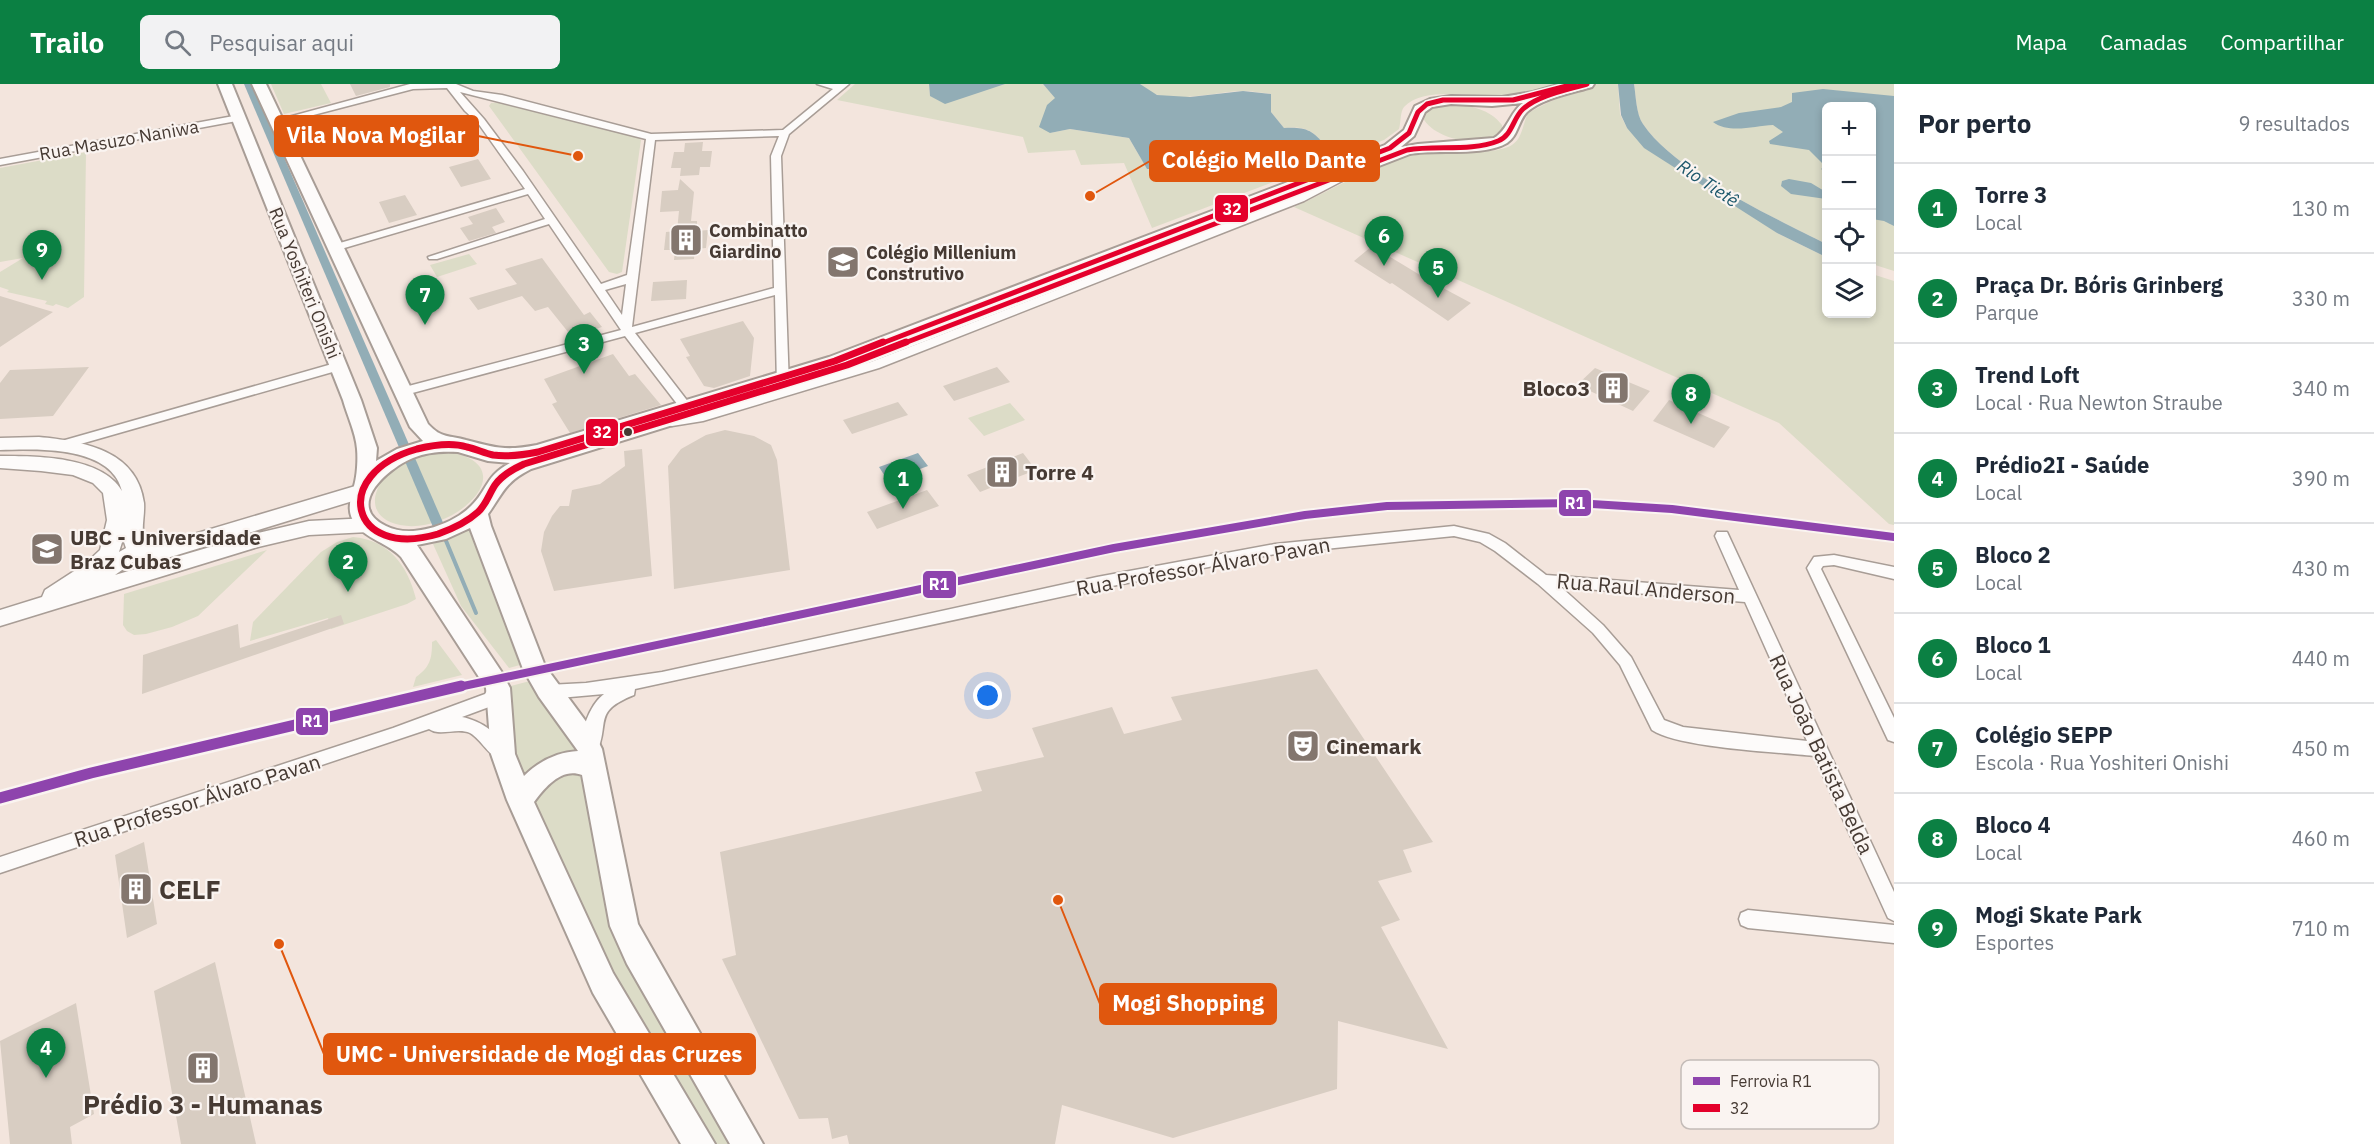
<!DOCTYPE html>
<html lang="pt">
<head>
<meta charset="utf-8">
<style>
  :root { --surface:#fff; --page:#f2f2f3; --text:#1f2937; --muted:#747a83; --line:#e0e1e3; --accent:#0b8043 }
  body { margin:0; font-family:"IBM Plex Sans",sans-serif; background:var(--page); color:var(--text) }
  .controls { position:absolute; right:18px; top:18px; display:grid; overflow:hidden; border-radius:9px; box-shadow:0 3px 9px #0003 }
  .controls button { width:54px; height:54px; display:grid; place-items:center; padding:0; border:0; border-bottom:2px solid var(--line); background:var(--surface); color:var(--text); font:30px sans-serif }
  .you { position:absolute; left:988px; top:612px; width:21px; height:21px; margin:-15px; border:4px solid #fff; border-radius:50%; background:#1a73e8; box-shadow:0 0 0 9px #1a73e833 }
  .badge { display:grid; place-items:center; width:39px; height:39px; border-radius:50%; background:var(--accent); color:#fff; font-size:20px; font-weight:700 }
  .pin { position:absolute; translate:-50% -50px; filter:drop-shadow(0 2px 3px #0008) }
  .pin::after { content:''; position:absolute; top:32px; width:21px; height:18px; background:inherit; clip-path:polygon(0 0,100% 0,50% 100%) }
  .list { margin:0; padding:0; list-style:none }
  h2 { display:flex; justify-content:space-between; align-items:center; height:78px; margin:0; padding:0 24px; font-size:26px }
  h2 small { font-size:20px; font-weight:400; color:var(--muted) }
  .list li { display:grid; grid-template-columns:39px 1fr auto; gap:18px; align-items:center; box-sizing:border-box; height:90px; padding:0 24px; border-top:2px solid var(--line) }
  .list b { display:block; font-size:22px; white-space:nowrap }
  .list p { margin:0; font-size:20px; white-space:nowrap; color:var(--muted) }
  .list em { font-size:20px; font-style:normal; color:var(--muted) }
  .icon { flex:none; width:33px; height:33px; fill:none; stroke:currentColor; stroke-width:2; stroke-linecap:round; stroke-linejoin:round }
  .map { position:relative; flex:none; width:1894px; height:1060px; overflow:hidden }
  header { display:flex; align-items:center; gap:36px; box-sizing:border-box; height:84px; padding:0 30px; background:var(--accent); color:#fff }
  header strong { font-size:28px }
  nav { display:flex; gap:33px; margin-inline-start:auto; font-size:21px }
  .search { width:420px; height:54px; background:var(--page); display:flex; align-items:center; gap:15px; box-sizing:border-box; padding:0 21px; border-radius:9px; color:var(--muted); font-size:22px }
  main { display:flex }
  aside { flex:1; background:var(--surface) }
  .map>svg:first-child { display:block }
  .green { fill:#dcdcc7 }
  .water { fill:#92adb6 }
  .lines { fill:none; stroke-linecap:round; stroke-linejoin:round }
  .stream { stroke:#92adb6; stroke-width:4 }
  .canal { fill:#92adb6; fill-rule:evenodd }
  .building { fill:#d8cdc2 }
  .street-casing { stroke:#a89d96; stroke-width:3 }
  .secondary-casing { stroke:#a89d96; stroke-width:3 }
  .primary-casing { stroke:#a89d96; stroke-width:4 }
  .street { fill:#fdfbfa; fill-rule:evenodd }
  .secondary { fill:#fdfbfa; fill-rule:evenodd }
  .primary { fill:#fdfbfa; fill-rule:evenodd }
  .bus-1-far1-casing { stroke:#faf4f1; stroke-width:8 }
  .bus-1-casing { stroke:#faf4f1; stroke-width:10 }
  .bus-1-far1 { stroke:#e4002b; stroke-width:5 }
  .bus-1 { stroke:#e4002b; stroke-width:7 }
  .rail-1-far1-casing { stroke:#faf4f1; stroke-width:12 }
  .rail-1-casing { stroke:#faf4f1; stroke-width:16 }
  .rail-1-far1 { stroke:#8e44ad; stroke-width:8 }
  .rail-1 { stroke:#8e44ad; stroke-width:11 }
  .bus-dot { fill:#463a33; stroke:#faf4f1; stroke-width:2 }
  .labels { text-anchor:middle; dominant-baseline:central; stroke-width:4.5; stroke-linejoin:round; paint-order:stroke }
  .far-street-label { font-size:18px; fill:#463a33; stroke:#faf4f1 }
  .far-water-label { font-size:18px; font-style:italic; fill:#1c576b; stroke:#faf4f1 }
  .far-poi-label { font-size:18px; font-weight:bold; fill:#463a33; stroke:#faf4f1; text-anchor:start }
  .poi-label { font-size:21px; font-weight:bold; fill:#463a33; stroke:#faf4f1; text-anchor:start }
  .street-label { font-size:21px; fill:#463a33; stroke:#faf4f1 }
  .near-poi-label { font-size:26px; font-weight:bold; fill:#463a33; stroke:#faf4f1; text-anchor:start }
  .key { fill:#faf4f1; stroke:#c4bcb8; stroke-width:1.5 }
  .key-label { font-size:16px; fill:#463a33 }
  .leader { fill:none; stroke:#e0570e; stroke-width:2 }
  .callout-dot { fill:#e0570e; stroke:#faf4f1; stroke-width:2 }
  .callout { fill:#e0570e; stroke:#e0570e; stroke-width:2 }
  .callout-label { font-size:22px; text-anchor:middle; font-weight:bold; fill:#fff }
  .line-badge { stroke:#faf4f1; stroke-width:2 }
  .badge-label { font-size:16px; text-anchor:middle; font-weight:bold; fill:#fff }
</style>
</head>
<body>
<header>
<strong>Trailo</strong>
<div class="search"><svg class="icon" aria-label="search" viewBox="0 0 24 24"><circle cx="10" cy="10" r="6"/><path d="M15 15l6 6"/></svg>Pesquisar aqui</div>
<nav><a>Mapa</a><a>Camadas</a><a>Compartilhar</a></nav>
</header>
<main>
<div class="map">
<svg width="1894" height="1060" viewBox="0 0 1894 1060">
  <rect width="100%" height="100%" fill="#f3e5dd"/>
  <!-- green -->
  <path class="green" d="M271,0H321L331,19L284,30Z
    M855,0H929L930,12L1004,0H1043L1056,14L1050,49L1070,45L1129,54L1147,85H1182L1215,92L1296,77L1325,62C1313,45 1304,42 1284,44L1271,28V10C1262,9 1253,7 1243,7C1215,7 1159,25 1140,0H1555C1539,5 1522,11 1505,12C1478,14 1424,1 1404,23C1400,28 1401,38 1399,45L1384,56L1152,144L1124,79L1081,81L1075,66L1028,69L1023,53L837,16Z
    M1597,0H1618L1620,30L1627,44L1777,149L1826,173V230H1872V190L1894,197V441L1889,440L1779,339L1294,123C1335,105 1376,78 1421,69C1449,63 1481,73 1508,63C1523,57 1522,41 1528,29L1549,18Z
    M1634,0H1894V187L1872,180V22H1826V160C1775,134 1675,88 1643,40C1636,31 1636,12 1634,0Z
    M504,18L638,53L641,56L622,188L617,190L609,188L489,22L491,19Z
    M1452,20C1471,22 1490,25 1502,41V47C1487,67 1434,56 1423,34C1427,21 1441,21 1452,20Z
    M86,68L84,213L68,224L56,220L53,222L45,220L47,217L7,208L9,206L0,203V188L23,174L0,178V84Z
    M469,170L477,180L437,193L430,181Z
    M1010,319L1025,336L984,352L968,334Z
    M448,368C528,381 454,452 400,441C361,433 373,397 399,381C414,372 431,369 448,368Z
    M469,446L520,581L509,584L461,522L433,460Z
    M353,453C389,456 408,482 416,515L407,520L331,545L328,534L250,557L253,538L321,468L337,458Z
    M267,466L198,532L172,543L146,550L134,551L127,547L123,541L124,510Z
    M436,556L462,591L413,603L416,593C430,583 432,575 432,558Z
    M530,597C544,623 566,642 580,668C555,670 539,679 521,696L514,680L507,603Z
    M577,688L587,693L590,702L613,851L619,866L733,1060H708L606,879L534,718C546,703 556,692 577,688Z"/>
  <!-- water -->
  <path class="water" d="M929,0H1005L945,20L930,12Z
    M1043,0H1140L1157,11L1190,13L1243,7L1271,10V28L1284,44C1304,43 1313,45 1325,62L1296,77L1215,92L1182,85H1147L1129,54L1070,45L1050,49L1039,43L1047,21L1055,14Z
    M1618,0H1634C1636,12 1636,30 1643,40C1675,88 1775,134 1826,160V173L1777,149L1644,64L1627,44L1621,31Z
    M1823,5L1894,12V142L1884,137L1872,135V22H1826V88L1821,85L1825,82L1809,66L1770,60L1769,57L1783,48L1773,41C1754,42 1729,50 1713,38L1739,29L1781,23L1792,18V9Z
    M1789,95L1811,99L1826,108V115L1791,110L1781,102L1782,97Z
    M918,369L928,382L888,397L879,383Z"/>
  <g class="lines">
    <!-- stream -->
    <path class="stream" d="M444,452L476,529"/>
    <!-- canal -->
    <path class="canal" d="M244,0H252L445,443L443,446L439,448L433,443Z"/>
  </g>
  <!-- building -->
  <path class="building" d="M350,0H390V3L356,12Z
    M703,58L702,67H712L710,83H700L699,91L680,92L681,84H671L674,68H684L685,59Z
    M478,75L491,95L461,103L449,83Z
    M680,95L694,108L691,137H697V147L708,146L706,164L695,165L694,175L674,176L675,166H664L666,148L677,147L679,127L660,128L662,107L678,106Z
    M405,111L417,131L389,139L379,118Z
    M496,124L505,138L492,143L496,149L469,157L460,144L473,140L468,133Z
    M1372,162L1430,197L1471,219L1448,237L1392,199L1390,200L1354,177Z
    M542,174L584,231L590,228L602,243L572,253L548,223L535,227L522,212L478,226L469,214L517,200L505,185Z
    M687,196L686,215L651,217L653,198Z
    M0,212L53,228L0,263Z
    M743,237L754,254L750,292L714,304L704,302L686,273L690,272L680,255Z
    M613,270L629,292L635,290L661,321L570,349L552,320L557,318L544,295Z
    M89,283L53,332L0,335V299L10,286Z
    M997,283L1010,298L954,317L943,302Z
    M1595,284L1650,307L1633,327L1577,301Z
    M1669,316L1730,343L1714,364L1653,337Z
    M898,318L908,331L852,350L843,336Z
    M725,346L754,352L771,361L777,376L790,486L674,505L668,382L681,365L706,351Z
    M642,365L652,492L554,507L541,467L544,448L552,432L560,422H569L572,406L600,400L625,382L624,367Z
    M1023,369L1036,386L980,408L967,391Z
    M927,406L939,422L877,445L867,428Z
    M341,531L344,540L142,610L143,571L238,540L240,564Z
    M1317,585L1433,758L1403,766L1412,788L1378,797L1400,836L1381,843L1448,965L1338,937L1337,1005L1173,1054L1062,1021L1055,1060H849L847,1051L832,1055L828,1034L799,1035L722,875L736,871L720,768L982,707L975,688L1044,673L1032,644L1112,623L1124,650L1182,636L1171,613Z
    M144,758L157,840L127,854L115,771Z
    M215,878L256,1060H181L154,907Z
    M76,919L94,1030L70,1043L72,1060H10L0,957Z"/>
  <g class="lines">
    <!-- street casing -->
    <g class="street-casing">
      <path id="street" d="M410,0H456L473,7L502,11L651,50L783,46L833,5L817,0H849L789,50L781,72L789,303L871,278L1296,113L1335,94L1344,96L1304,117L879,284L703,337L672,342L667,341L666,338L667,335L697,330L780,305L777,302L775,211L635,249L689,319L691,322L685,326L681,325L625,252L405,311L401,310L399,307L401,304L621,246L549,140L437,175H429L428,173L545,135L528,110L341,165H333V161L525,105L478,39L465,27L447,4L413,5L275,41L270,38ZM460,8L646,55L627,191L601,200L523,87L484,35ZM779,52L771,72L774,204L632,243L655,56ZM626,200L622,231L605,206Z
        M239,31L242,32V36L0,81V75Z
        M339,278L345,282L343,285L63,365L56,361L58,358Z
        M1454,442L1489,450L1505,459L1546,491L1739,506L1715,452L1717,448H1727L1894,808V837L1888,834L1814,672C1778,668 1679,664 1652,646L1620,581L1593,549L1538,500L1495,467L1480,458L1454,452L1275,470L1097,505L635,605L634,611C591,628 611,639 596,670L590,672L584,670C576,654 590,620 604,610L548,615L542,613L540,608L542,603L548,601L586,599L662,588L1097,493L1275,460ZM1561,503L1745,518L1807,657L1683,643L1664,636L1631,573L1603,541Z
        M1834,471L1894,483V495L1834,481L1823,482L1821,485L1894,634V658L1888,656L1807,484L1814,473Z
        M498,597L504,599L506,604L497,620L462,633C482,637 500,650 509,669L507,674C492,680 483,656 470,649C457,643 440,653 429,645L0,789V773L393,644L485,610L492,599Z
        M1748,826L1894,841V859L1748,844L1741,841L1739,835L1741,829Z"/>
    </g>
    <!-- secondary casing -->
    <g class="secondary-casing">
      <path id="secondary" d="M39,353C83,357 137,366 144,419C145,433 140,446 145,460L164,459L362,400L369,402L372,407L369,412L164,475L136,476L115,491L258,449L309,437L369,434L376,436L379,441L376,446L369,448L309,451L258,463L0,542V526L42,513L45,506L85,480L100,466L107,436L103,409L93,399L73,391L41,387L0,384V372C36,372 102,372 122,407C111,361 36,365 0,366V354ZM123,455L126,464L119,468Z"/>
    </g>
    <!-- primary casing -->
    <g class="primary-casing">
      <path id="primary" d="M218,0H232L361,316L377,364L376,377L397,365L423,357L410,343L252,0H266L428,340C442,355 449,351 466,356C496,364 506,367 537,361L829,273L1385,61L1404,46L1415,22L1430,15L1451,12L1502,13L1533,8L1561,0H1594L1592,3C1572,9 1543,14 1527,28C1518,37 1518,52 1507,59C1483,73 1438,65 1410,70L853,285L531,385C504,399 504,408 488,430L491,442L545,582L593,647L602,665L638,840L763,1060H730L627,880L610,842L582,691C562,683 545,703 534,718L613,889L715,1060H681L593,909L507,716L491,670L486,604L401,473C388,459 368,456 356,441C346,428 350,417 354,402C357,392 358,376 357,365C356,349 347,331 343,316ZM1523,19C1510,28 1508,46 1494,54L1418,60L1401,63L1414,52L1425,28L1432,23L1451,20L1492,22ZM458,368L488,377L510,379C485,392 488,406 471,422C452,441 411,455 386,442C344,422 388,384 413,374C427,368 443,367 458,368ZM470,444L523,585L539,613L578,667C558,668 539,677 524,692L515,670L510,604L501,587L417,461L446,455Z"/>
    </g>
    <!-- street -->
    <use href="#street" class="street"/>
    <!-- secondary -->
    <use href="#secondary" class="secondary"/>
    <!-- primary -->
    <use href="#primary" class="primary"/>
    <!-- bus-1-far1 casing -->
    <g class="bus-1-far1-casing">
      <path id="bus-1-far1" d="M880,260L1390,64L1409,49L1418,28L1427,20L1443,16H1513L1574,0
        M902,260L1407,66C1436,61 1471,68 1498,57C1512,52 1513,34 1523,25C1539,11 1567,6 1587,0"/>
    </g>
    <!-- bus-1 casing -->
    <g class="bus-1-casing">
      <path id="bus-1" d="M883,258L835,277L538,368C523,371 508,373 493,371C484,369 476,365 467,363C451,358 433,361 417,365C329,390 350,476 438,450C452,445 467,438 478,428C486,421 489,410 495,401C502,391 513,385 524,380L847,281L906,258"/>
    </g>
    <!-- bus-1-far1 -->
    <use href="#bus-1-far1" class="bus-1-far1"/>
    <!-- bus-1 -->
    <use href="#bus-1" class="bus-1"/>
    <!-- rail-1-far1 casing -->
    <g class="rail-1-far1-casing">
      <path id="rail-1-far1" d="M454,604L1114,464L1305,431L1387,422L1576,419L1672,425L1894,453"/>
    </g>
    <!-- rail-1 casing -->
    <g class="rail-1-casing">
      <path id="rail-1" d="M0,714L91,689L461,602"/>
    </g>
    <!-- rail-1-far1 -->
    <use href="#rail-1-far1" class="rail-1-far1"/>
    <!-- rail-1 -->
    <use href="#rail-1" class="rail-1"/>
  </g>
  <!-- icons -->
  <defs>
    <g id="building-square" transform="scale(1.725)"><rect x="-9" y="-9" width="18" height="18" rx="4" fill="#83766e" stroke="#faf4f1"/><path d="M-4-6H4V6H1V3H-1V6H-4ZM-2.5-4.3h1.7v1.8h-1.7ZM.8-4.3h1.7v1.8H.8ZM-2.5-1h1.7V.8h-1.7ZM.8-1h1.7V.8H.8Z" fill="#fff"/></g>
    <g id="school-square" transform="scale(1.725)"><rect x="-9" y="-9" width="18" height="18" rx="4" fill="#83766e" stroke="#faf4f1"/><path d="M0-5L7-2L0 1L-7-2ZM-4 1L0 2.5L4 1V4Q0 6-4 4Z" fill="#fff"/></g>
    <g id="university-square" transform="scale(1.725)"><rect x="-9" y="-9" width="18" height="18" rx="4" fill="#83766e" stroke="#faf4f1"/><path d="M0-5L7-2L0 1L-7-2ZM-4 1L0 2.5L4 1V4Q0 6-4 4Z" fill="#fff"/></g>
    <g id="theatre-square" transform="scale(1.725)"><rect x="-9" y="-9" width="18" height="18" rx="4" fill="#83766e" stroke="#faf4f1"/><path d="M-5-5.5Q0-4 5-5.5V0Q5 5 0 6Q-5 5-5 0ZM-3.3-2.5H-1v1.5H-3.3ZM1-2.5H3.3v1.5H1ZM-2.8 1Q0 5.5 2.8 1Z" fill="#fff"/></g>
  </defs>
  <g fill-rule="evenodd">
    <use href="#building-square" x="686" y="156"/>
    <use href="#school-square" x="843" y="178"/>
    <use href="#building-square" x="1613" y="304"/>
    <use href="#building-square" x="1002" y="388"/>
    <use href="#university-square" x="47" y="465"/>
    <use href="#theatre-square" x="1303" y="662"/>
    <use href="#building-square" x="136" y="805"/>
    <use href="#building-square" x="203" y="984"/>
  </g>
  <!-- markers -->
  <circle class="bus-dot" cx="628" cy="348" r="5"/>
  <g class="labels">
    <!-- far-street labels -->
    <g class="far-street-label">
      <text transform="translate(119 56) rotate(-10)">Rua Masuzo Naniwa</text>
      <text transform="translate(305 199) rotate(68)">Rua Yoshiteri Onishi</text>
    </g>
    <!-- far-water labels -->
    <g class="far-water-label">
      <text transform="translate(1708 99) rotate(34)">Rio Tietê</text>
    </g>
    <!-- far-poi labels -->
    <g class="far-poi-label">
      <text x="709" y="146">Combinatto<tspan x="709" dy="21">Giardino</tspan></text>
      <text x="866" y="168">Colégio Millenium<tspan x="866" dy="21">Construtivo</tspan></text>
    </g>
    <!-- poi labels -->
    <g class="poi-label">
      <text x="1590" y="304" text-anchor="end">Bloco3</text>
      <text x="1025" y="388">Torre 4</text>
      <text x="70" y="453">UBC - Universidade<tspan x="70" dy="24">Braz Cubas</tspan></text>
      <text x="1326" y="662">Cinemark</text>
    </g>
    <!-- street labels -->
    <g class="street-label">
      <text transform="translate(1203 482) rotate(-10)">Rua Professor Álvaro Pavan</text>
      <text transform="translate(1646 504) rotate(5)">Rua Raul Anderson</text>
      <text transform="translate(1822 670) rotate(65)">Rua João Batista Belda</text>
      <text transform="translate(197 716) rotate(-18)">Rua Professor Álvaro Pavan</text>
    </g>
    <!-- near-poi labels -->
    <g class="near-poi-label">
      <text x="159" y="805">CELF</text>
      <text x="203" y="1020" text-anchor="middle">Prédio 3 - Humanas</text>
    </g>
  </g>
  <!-- legend -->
  <rect x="1681" y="976" width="198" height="69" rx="9" class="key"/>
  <rect x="1693" y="993" width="27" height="8" fill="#8e44ad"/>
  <rect x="1693" y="1020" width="27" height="8" fill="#e4002b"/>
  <g class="key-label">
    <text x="1730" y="1003">Ferrovia R1</text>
    <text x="1730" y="1030">32</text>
  </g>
  <!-- callouts -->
  <path class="leader" d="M578 72L478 52M1090 112L1150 77M1058 816L1100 920M279 860L324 970"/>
  <g class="callout-dot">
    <circle cx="578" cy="72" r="6"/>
    <circle cx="1090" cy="112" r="6"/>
    <circle cx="1058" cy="816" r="6"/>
    <circle cx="279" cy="860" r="6"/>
  </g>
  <g class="callout">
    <rect x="275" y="32" width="203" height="40" rx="6"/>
    <rect x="1150" y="57" width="229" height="40" rx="6"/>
    <rect x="1100" y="900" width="176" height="40" rx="6"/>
    <rect x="324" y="950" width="431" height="40" rx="6"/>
  </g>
  <g class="callout-label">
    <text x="376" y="59">Vila Nova Mogilar</text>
    <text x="1264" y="84">Colégio Mello Dante</text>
    <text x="1188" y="927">Mogi Shopping</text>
    <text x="539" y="978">UMC - Universidade de Mogi das Cruzes</text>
  </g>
  <g class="line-badge">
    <rect x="1214" y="110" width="35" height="29" rx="6" fill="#e4002b"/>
    <rect x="585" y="334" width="34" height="29" rx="6" fill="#e4002b"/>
    <rect x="1558" y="405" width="34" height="28" rx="6" fill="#8e44ad"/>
    <rect x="922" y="486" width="35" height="29" rx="6" fill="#8e44ad"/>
    <rect x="295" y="623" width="34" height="29" rx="6" fill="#8e44ad"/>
  </g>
  <g class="badge-label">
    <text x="1232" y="131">32</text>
    <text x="602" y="354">32</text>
    <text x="1575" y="425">R1</text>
    <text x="939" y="506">R1</text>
    <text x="312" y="643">R1</text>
  </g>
</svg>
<div class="controls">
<button>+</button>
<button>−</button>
<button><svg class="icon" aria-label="locate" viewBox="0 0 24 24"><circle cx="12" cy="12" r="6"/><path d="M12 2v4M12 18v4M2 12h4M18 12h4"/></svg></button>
<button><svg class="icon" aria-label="layers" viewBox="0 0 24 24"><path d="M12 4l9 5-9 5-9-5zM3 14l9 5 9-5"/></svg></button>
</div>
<div class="you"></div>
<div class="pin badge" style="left:903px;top:425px">1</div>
<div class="pin badge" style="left:348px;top:508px">2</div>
<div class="pin badge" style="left:584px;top:290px">3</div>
<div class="pin badge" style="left:46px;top:994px">4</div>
<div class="pin badge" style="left:1438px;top:214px">5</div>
<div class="pin badge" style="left:1384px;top:182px">6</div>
<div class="pin badge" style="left:425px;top:241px">7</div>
<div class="pin badge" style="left:1691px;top:340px">8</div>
<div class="pin badge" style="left:42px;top:196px">9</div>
</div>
<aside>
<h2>Por perto<small>9 resultados</small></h2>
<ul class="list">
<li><span class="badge">1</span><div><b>Torre 3</b><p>Local</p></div><em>130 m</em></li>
<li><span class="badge">2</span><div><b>Praça Dr. Bóris Grinberg</b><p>Parque</p></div><em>330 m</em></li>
<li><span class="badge">3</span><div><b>Trend Loft</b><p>Local · Rua Newton Straube</p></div><em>340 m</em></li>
<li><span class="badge">4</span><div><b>Prédio2I - Saúde</b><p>Local</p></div><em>390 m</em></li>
<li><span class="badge">5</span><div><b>Bloco 2</b><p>Local</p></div><em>430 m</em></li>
<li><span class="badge">6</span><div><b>Bloco 1</b><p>Local</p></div><em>440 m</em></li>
<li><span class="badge">7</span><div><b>Colégio SEPP</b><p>Escola · Rua Yoshiteri Onishi</p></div><em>450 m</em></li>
<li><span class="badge">8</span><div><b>Bloco 4</b><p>Local</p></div><em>460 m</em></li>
<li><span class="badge">9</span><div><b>Mogi Skate Park</b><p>Esportes</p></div><em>710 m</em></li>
</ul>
</aside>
</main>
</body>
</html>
